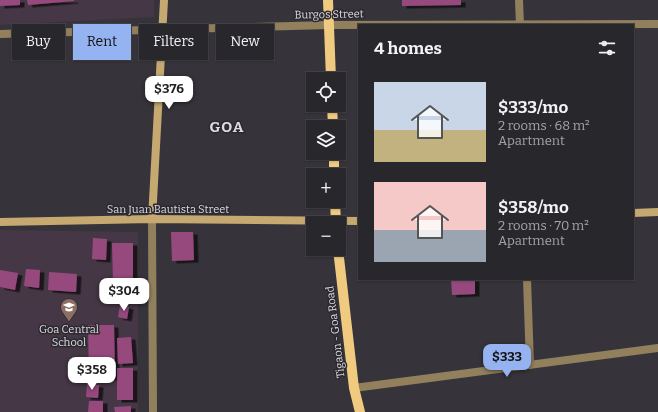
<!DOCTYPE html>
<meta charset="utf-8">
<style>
body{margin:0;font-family:Bitter,serif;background:#343338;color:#f1f3f6;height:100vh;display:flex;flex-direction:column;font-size:15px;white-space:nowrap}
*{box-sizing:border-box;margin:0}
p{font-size:13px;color:#a5a5a9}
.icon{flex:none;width:22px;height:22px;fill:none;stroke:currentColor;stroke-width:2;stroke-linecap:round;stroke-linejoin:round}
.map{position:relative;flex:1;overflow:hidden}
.side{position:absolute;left:358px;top:24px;width:276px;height:256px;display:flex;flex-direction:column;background:#28272c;border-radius:0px;box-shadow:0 1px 3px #0004,0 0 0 1px #444448}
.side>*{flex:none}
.banner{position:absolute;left:12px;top:24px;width:286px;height:36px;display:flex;gap:8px}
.buttons{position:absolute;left:306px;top:72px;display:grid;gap:8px}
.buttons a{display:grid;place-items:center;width:40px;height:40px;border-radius:0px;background:#28272c;box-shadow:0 1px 3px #0004,0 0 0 1px #444448;font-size:20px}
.price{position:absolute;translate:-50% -34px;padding:0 9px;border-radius:8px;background:#fff;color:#222;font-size:13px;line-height:26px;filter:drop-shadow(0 1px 2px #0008)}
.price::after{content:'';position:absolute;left:50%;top:24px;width:12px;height:9px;margin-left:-6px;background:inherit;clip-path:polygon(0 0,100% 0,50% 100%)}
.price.on{background:#95b2f1;color:#111}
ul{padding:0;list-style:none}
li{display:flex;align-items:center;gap:12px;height:100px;padding:0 16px}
li span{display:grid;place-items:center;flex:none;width:112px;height:80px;border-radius:0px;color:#555}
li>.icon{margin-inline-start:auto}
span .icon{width:48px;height:48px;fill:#fffc;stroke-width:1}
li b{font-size:17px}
h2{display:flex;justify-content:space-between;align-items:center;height:48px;padding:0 16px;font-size:17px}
.chip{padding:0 14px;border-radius:0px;background:#28272c;box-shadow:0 1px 3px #0004,0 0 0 1px #444448;font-size:14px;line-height:36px}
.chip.on{background:#95b2f1;color:#111}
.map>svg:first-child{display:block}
.education{fill:#453745}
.building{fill:#964a7d;filter:url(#shadow)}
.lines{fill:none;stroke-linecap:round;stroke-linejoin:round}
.street{stroke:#92805d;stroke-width:8}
.secondary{stroke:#c6a970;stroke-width:8}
.primary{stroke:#efca7f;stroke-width:10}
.labels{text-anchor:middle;stroke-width:3;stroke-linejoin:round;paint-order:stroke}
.street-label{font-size:11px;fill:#dddce1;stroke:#2c2a30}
.poi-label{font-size:11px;fill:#dddce1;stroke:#2c2a30}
.district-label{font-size:15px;font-weight:bold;letter-spacing:1px;fill:#dddce1;stroke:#2c2a30}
</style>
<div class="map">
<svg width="658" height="412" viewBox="0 0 658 412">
<defs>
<filter id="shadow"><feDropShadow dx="4.5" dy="2.5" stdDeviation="0" flood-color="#0009"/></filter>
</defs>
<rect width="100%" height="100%" fill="#36343a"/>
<g class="education">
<polygon points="0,0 154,0 154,17 0,25"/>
<polygon points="0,230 138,232 138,412 0,412"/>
</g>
<g class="building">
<polygon points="0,0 20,0 20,5 0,6"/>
<polygon points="27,0 74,0 74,1 28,5"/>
<polygon points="402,0 461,0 461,5 402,6"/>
<rect x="357" y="139" width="2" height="17"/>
<polygon points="171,232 193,232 194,260 172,261"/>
<polygon points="93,238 107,239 106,260 92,259"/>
<polygon points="112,243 133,243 133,282 113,282"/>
<polygon points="26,269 40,270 39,288 24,286"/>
<polygon points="0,270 18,273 15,290 0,287"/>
<polygon points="49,272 77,274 76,292 48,290"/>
<polygon points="451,279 475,279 475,294 452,295"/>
<polygon points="120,305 129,307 127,319 118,317"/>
<polygon points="88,325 114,325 115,378 89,378"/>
<polygon points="131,337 133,363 118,364 117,338"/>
<rect x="117" y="368" width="16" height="32"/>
<polygon points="87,384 99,385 98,398 86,397"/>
<polygon points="89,401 103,401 103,412 88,412"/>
<polygon points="131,406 131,412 115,412 114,407"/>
</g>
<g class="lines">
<g class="street">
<polyline points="519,0 520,25"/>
<polyline points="0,34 329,25 658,24"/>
<polyline points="152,219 153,412"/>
<polyline points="527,279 530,365"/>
<polyline points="354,388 658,348"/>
</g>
<g class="secondary">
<polyline points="633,213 658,212"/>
<polyline points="152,219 164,0"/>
<polyline points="0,222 152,219 359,221"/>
</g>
<g class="primary">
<polyline points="328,0 331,79"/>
<polyline points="332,105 333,127"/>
<polyline points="334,153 334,175"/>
<polyline points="335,201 336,223"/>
<polyline points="338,249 354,388 360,412"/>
</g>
</g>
<defs>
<symbol id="school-pin" viewBox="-11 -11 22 30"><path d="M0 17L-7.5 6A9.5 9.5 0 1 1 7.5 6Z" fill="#8d6e63" stroke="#2c2a30"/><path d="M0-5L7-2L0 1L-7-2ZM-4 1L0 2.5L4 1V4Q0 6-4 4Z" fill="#fff"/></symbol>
</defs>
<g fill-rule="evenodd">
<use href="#school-pin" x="59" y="297" width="20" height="27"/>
</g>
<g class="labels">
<g class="street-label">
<text transform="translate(329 14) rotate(-1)" y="4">Burgos Street</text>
<text x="168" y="213">San Juan Bautista Street</text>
<text transform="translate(335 332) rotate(-97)" y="4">Tigaon - Goa Road</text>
</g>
<g class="poi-label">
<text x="69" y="333">Goa Central<tspan x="69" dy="13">School</tspan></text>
</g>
<g class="district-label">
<text x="227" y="132">GOA</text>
</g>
</g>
</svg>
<div class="buttons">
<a><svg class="icon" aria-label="locate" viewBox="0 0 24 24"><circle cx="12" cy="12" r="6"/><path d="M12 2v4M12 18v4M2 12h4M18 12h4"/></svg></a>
<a><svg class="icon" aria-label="layers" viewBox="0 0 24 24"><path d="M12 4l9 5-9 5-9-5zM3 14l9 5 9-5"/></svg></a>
<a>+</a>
<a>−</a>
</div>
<b class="price" style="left:169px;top:110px">$376</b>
<b class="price" style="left:124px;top:312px">$304</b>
<b class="price on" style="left:507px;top:378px">$333</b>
<b class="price" style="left:92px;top:391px">$358</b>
<div class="banner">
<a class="chip">Buy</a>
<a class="chip on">Rent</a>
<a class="chip">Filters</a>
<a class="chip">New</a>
</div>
<section class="side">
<h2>4 homes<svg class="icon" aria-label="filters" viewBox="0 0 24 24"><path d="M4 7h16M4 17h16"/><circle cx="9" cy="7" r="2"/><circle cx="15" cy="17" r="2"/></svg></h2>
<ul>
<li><span style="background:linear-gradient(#c9d6e8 60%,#c2b280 0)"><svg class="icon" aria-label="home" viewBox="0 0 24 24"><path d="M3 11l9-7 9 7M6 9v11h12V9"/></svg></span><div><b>$333/mo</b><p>2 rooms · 68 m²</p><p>Apartment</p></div></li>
<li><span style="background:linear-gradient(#f6c9c9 60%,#9aa5b1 0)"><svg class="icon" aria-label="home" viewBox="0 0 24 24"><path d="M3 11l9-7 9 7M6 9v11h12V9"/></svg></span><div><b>$358/mo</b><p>2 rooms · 70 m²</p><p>Apartment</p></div></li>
</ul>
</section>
</div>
